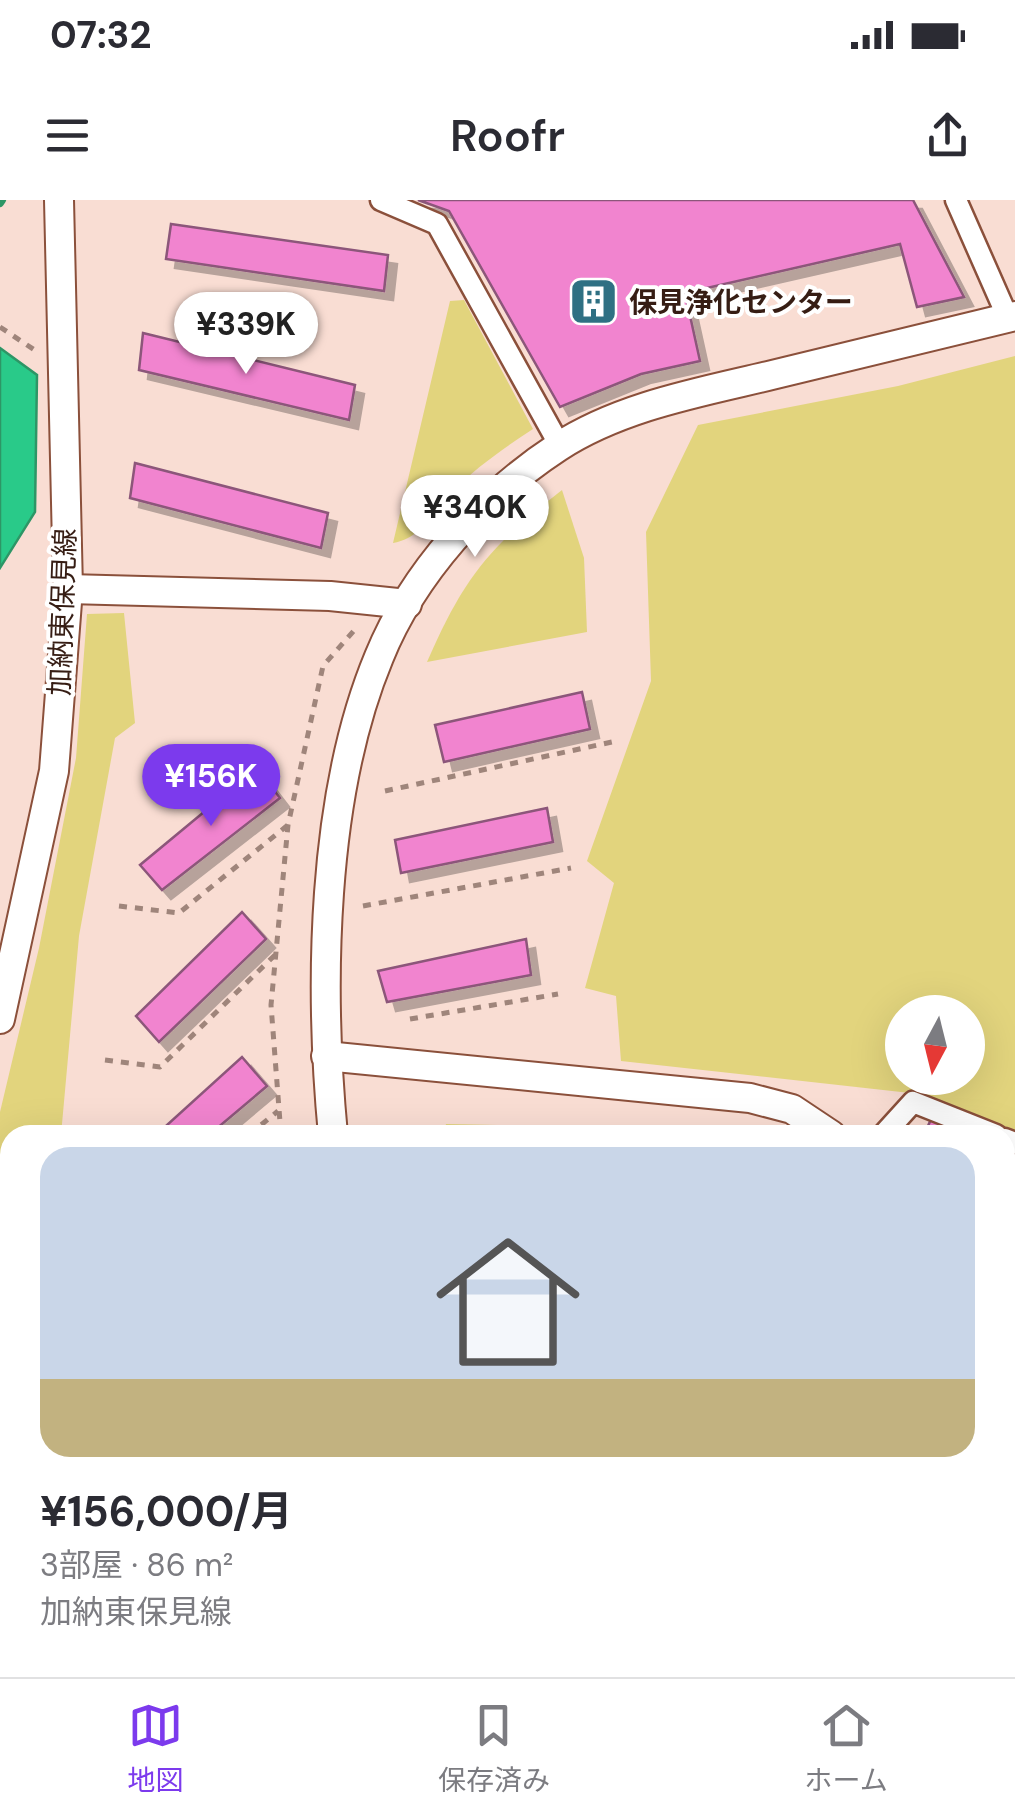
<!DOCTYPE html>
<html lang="ja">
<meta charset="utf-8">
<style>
body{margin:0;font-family:"DM Sans","Noto Sans JP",sans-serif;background:#f7f7f7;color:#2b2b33;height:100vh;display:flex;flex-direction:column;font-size:38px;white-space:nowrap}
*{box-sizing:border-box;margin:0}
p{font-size:32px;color:#7c7c81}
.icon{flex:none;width:55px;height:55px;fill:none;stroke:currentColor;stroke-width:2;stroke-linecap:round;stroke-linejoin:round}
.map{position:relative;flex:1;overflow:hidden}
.details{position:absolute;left:0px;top:925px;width:1015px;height:552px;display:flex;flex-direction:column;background:#fff;border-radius:30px 30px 0 0;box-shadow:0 10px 40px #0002}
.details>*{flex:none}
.needle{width:65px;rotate:187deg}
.fabs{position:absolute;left:885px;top:795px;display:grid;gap:20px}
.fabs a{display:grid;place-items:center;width:100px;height:100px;border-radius:50%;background:#fff;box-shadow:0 10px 40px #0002;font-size:50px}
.price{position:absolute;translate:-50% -85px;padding:0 22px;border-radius:35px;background:#fff;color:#222;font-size:32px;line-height:65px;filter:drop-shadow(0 2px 5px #0008)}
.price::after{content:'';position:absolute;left:50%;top:60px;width:30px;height:22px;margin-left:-15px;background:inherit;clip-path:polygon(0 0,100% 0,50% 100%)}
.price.current{background:#7c3aed;color:#fff}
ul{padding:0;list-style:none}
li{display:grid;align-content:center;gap:20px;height:530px;padding:0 40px}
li+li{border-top:2px solid #e1e1e2}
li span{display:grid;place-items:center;height:310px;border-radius:30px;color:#555}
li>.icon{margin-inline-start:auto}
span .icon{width:180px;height:180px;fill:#fffc;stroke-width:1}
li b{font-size:42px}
.status{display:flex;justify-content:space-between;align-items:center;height:70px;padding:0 50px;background:#fff;direction:ltr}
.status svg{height:28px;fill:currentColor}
header{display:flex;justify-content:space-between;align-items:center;height:130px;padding:0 40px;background:#fff;font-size:45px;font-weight:600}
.menu{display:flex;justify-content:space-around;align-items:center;height:140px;border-top:2px solid #e1e1e2;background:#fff;font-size:28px;color:#7c7c81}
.menu a{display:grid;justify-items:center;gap:5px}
.menu .current{color:#7c3aed}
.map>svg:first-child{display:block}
.green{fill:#e2d47d;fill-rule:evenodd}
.water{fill:#29ca89;stroke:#2d9666;stroke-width:2.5}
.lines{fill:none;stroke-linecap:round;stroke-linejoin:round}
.stream{stroke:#2d9666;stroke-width:8}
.building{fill:#f184cf;stroke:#8c567a;stroke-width:2.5;filter:url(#shadow)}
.street-casing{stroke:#8b503b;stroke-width:25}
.secondary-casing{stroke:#8b503b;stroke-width:32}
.path{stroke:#9f857b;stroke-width:5;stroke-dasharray:8 8;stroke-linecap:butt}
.street{stroke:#fff;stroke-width:20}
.secondary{stroke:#fff;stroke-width:28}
.labels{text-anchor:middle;stroke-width:8;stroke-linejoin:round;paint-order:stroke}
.poi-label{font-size:28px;font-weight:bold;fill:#361d14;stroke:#fff;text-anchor:start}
.street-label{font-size:28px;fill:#361d14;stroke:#fff}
</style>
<div class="status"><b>07:32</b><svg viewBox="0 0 49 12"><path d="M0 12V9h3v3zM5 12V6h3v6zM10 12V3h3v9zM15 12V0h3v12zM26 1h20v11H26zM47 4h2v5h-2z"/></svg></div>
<header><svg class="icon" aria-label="menu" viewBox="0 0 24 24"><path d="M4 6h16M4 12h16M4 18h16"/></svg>Roofr<svg class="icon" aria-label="share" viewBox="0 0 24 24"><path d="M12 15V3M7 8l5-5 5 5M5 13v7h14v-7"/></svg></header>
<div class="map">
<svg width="1015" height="1477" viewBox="0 0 1015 1477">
<defs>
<filter id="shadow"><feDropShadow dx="9" dy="9" stdDeviation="0" flood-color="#0004"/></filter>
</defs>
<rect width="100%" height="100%" fill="#f9ddd3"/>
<g class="green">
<path d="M464,100L533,229C504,248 475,268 451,293C431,313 422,338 393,343L450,101Z"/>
<path d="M1015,156V937L910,893L621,861L616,796L585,788L614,683L587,661L651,481L646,332L698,225L898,186ZM902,812H968V878H902Z"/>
<path d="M562,290L584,358L587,432L427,462C464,377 489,347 562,290Z"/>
<polygon points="124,413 135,523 115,538 79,736 61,935 10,935 10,1432 5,1397 0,1393 8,1234 0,1186 0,912 39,748 76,558 87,414"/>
<polygon points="446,924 658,928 656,935 443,935"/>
<polygon points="1015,1325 1015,1452 1012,1411 1005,1400 1005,1332"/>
<polygon points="15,1468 123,1468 125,1477 17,1477"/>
</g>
<polygon class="water" points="0,148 37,175 35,312 0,368"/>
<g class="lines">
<polyline class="stream" points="0,3 2,0"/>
</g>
<g class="building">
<polygon points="418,0 913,0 964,97 917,107 900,44 685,93 700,161 641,174 560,207 449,11"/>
<polygon points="171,24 388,55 384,91 166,59"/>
<polygon points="143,133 355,185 349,220 139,170"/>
<polygon points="135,263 328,313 321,348 130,298"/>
<polygon points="582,492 590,529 444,562 435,525"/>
<polygon points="257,568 280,598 162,690 140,665"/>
<polygon points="547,608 553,642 401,673 395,640"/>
<polygon points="242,712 266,739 159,842 136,816"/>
<polygon points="526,739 531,775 387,802 378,771"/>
<polygon points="242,857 267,886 209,935 156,935"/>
<polygon points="932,917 972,935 924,935"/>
<polygon points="1005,949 1015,954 1015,1008 1005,1003"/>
<polygon points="1015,1216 1015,1287 1005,1288 1005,1217"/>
<polygon points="453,1468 616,1468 617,1477 455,1477"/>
<polygon points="762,1468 806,1468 804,1477 759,1477"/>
<polygon points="827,1468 869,1468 871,1477 829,1477"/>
</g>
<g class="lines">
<defs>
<g id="street">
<polyline points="381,0 437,24 560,246"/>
<polyline points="956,0 1008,118"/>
<polyline points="883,935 913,902 996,935"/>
<polyline points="1005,939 1015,943"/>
<polyline points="1005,1123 1015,1126"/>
<polyline points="1005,1192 1015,1190"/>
</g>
<g id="secondary">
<polyline points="68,389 330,396 407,404"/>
<polyline points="0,819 54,571 68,389 59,0"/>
<polyline points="326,856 750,898 792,909 831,935"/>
<path d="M333,935C319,788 321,596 379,457C413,373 483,296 558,247C621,206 701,192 772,175C853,155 934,135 1015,116"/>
<polyline points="397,1468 398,1477"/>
<polyline points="971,1468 973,1477"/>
</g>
</defs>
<use href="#street" class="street-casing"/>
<use href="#secondary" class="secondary-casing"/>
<g class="path">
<polyline points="0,127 39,153"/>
<polyline points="385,591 612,542"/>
<polyline points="119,706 179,713 288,625"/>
<polyline points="363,706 571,668"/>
<polyline points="410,819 558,794"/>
<polyline points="105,860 160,867 276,754"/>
<polyline points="249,935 278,911"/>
<polyline points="281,935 271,805 288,625 323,466 358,426"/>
<polyline points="360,1468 362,1477"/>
<polyline points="704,1468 705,1477"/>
<polyline points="723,1477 726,1468"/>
</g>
<use href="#street" class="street"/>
<use href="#secondary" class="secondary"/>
</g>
<defs>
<symbol id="building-square" viewBox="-11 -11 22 22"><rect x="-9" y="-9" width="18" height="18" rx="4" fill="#2f7083" stroke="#fff"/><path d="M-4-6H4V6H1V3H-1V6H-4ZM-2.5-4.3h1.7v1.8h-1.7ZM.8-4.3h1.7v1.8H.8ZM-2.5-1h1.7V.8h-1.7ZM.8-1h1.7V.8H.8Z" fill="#fff"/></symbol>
</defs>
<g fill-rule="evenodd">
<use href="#building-square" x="566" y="74" width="55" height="55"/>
</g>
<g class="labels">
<g class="poi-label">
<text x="629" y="112">保見浄化センター</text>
</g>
<g class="street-label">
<text transform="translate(62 412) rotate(-88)" y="10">加納東保見線</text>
</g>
</g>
</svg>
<div class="fabs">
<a><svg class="needle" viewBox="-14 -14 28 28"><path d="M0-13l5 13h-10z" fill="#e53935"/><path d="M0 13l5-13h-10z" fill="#7c7c81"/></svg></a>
</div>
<b class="price" style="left:246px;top:177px">¥339K</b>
<b class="price" style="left:475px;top:360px">¥340K</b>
<b class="price current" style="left:211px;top:629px">¥156K</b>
<section class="details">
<ul>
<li><span style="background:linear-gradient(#c9d6e8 75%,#c2b280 0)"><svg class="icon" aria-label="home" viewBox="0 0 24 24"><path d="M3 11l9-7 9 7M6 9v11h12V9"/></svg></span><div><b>¥156,000/月</b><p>3部屋 · 86 m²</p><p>加納東保見線</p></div></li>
</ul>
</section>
</div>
<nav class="menu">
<a class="current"><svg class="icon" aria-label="map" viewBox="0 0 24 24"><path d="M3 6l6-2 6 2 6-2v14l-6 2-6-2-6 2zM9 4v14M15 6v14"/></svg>地図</a>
<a><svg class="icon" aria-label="saved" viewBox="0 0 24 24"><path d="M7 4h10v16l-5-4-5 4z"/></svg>保存済み</a>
<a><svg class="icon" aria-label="home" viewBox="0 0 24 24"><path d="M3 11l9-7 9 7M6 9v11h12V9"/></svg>ホーム</a>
</nav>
